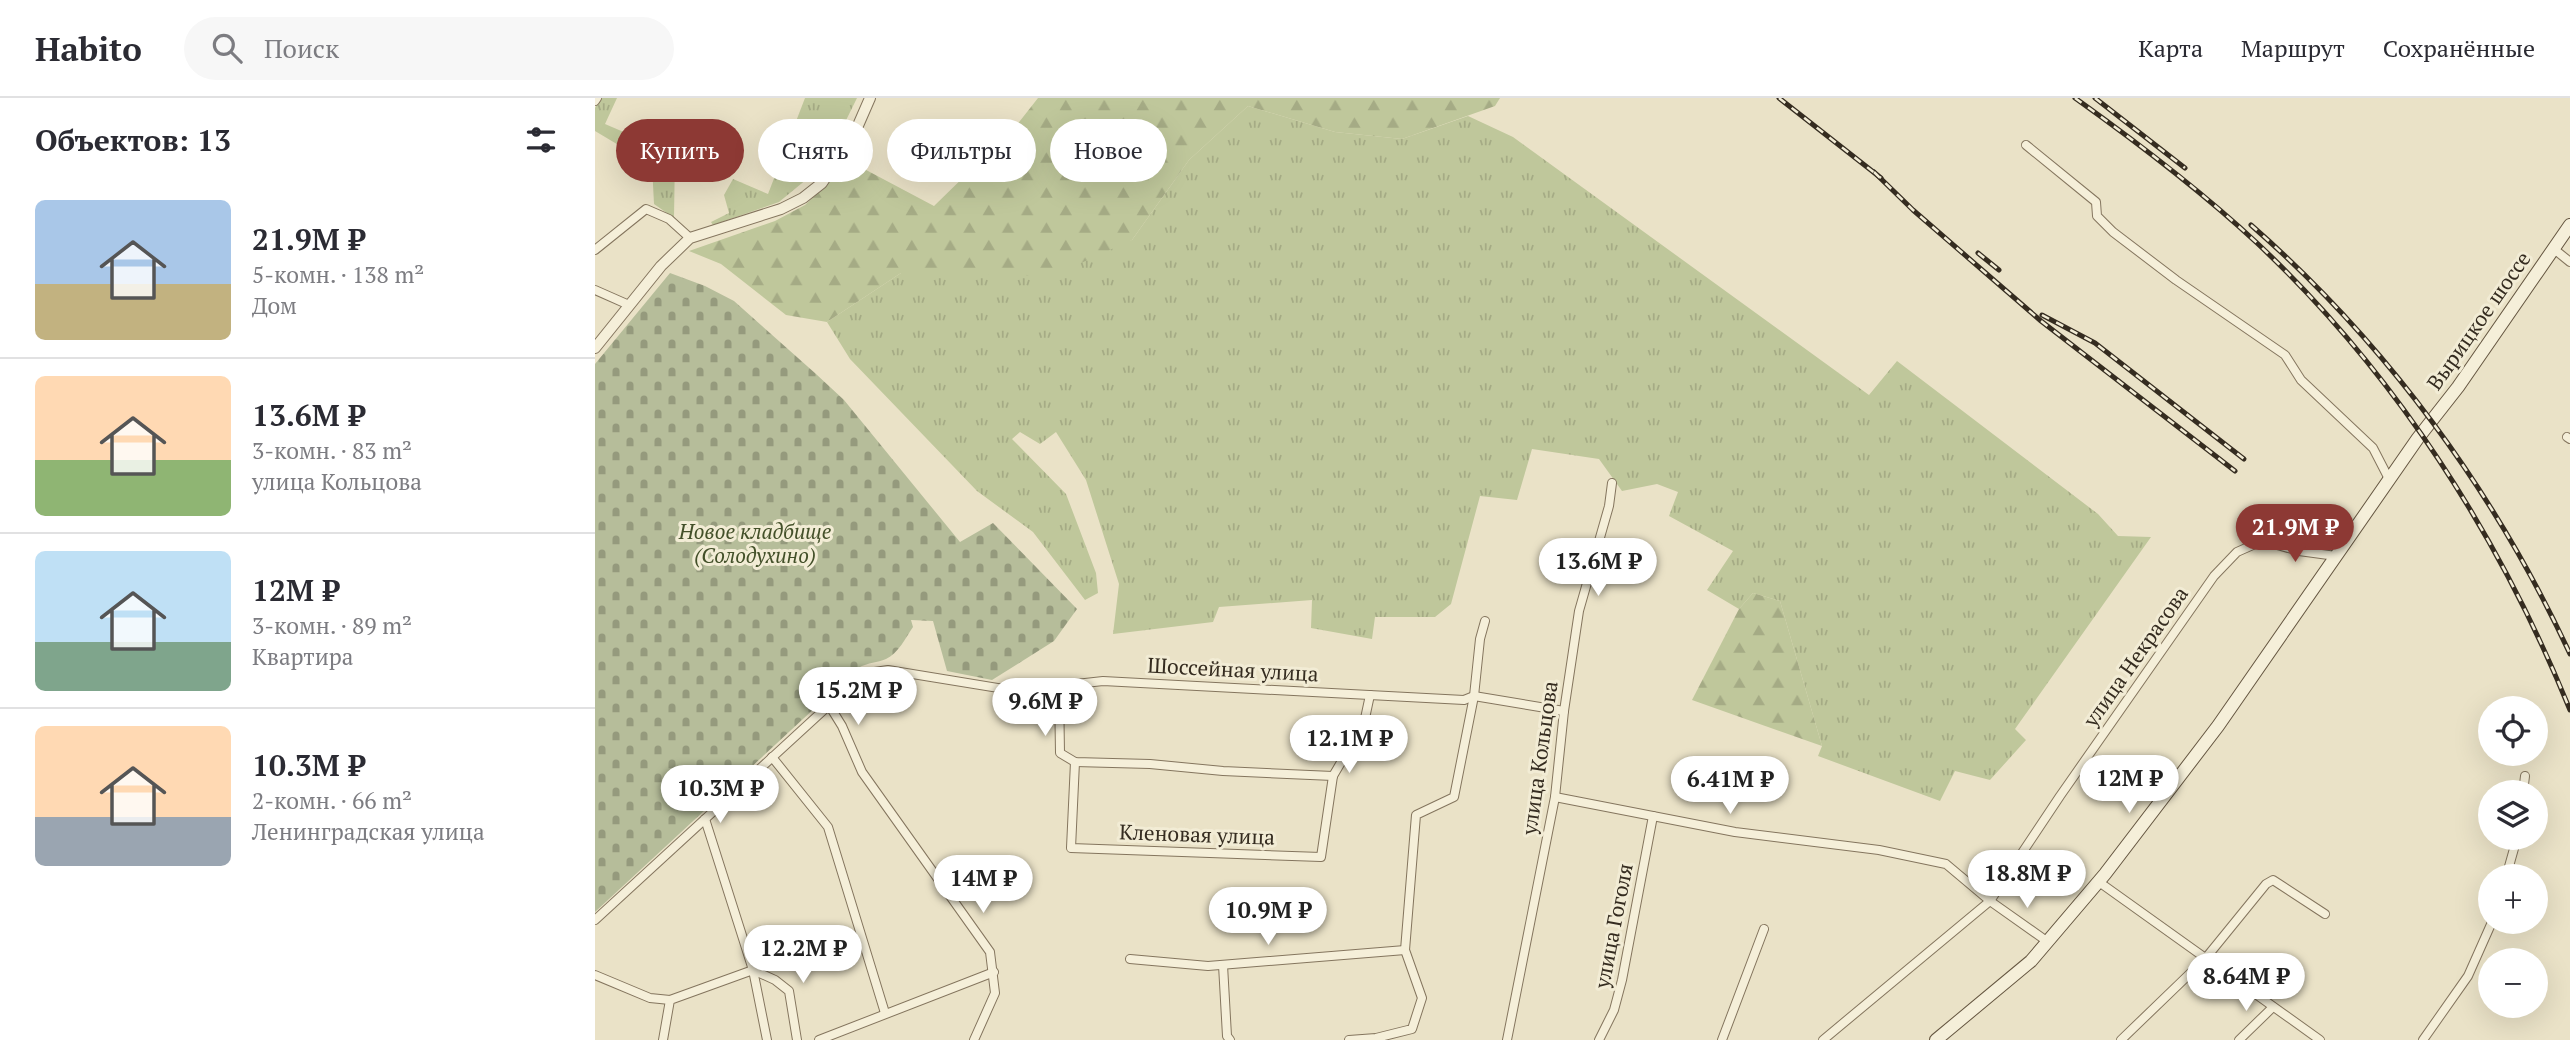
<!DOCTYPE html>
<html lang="ru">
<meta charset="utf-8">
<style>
body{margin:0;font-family:"PT Serif",serif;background:#f7f7f7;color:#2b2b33;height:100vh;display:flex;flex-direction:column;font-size:26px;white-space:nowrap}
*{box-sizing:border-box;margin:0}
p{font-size:23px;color:#7c7c81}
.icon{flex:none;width:38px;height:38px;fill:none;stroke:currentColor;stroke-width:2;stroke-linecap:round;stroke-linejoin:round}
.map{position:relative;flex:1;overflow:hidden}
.details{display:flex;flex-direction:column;background:#fff;width:595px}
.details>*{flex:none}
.banner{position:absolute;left:21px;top:21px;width:665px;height:63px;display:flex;gap:14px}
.fabs{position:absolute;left:1883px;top:598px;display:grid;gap:14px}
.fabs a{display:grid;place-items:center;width:70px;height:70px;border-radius:50%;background:#fff;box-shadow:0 7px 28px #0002;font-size:35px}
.price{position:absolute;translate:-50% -60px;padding:0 16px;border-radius:24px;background:#fff;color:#222;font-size:23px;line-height:46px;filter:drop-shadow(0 2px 4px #0008)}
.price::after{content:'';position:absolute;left:50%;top:42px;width:21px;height:16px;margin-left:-10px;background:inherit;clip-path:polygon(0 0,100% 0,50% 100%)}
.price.current{background:#8d3934;color:#fff}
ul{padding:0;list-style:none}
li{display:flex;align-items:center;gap:21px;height:175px;padding:0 35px}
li+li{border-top:2px solid #e1e1e2}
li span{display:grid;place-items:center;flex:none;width:196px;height:140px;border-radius:10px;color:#555}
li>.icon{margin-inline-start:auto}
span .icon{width:84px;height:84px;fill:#fffc;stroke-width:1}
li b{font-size:30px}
h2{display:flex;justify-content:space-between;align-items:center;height:84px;padding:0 35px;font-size:30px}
.pill{padding:0 24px;border-radius:32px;background:#fff;box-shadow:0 7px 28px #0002;font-size:24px;line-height:63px}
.pill.current{background:#8d3934;color:#fff}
header{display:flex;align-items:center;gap:42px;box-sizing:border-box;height:98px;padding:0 35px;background:#fff;border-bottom:2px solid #e1e1e2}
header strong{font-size:33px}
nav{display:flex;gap:38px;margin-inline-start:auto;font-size:24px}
.search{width:490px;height:63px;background:#f7f7f7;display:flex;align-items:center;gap:18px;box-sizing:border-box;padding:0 24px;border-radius:38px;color:#7c7c81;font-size:26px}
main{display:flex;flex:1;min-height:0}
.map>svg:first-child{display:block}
.grass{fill:url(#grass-tufts)}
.forest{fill:url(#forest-firs)}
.cemetery{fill:url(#cemetery-stones)}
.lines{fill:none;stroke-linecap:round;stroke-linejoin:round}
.minor-casing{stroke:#84755e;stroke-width:10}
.tertiary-casing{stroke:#84755e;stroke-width:12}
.secondary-casing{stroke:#655641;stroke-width:14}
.minor{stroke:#f5efd9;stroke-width:8}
.tertiary{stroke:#f5efd9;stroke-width:10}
.secondary{stroke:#f5efd9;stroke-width:12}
.rail-casing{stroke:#352c20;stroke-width:5}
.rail{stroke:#f2ecd5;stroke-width:2.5;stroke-dasharray:8;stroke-linecap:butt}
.labels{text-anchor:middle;stroke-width:6;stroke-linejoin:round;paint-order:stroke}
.street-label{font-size:21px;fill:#352c20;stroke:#f2ecd5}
.park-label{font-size:21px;font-style:italic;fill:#435029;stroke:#f2ecd5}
</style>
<header>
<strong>Habito</strong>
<div class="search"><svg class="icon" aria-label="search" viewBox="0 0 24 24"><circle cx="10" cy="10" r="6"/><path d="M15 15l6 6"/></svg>Поиск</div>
<nav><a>Карта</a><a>Маршрут</a><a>Сохранённые</a></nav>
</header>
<main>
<section class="details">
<h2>Объектов: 13<svg class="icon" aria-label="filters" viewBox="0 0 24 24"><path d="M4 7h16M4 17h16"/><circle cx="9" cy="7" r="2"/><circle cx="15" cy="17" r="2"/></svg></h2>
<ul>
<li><span style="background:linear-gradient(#a9c7e8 60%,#c2b280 0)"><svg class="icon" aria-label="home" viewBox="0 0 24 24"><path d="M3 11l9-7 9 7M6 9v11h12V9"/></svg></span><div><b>21.9M ₽</b><p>5-комн. · 138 m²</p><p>Дом</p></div></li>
<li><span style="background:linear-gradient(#ffd9b3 60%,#8fb573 0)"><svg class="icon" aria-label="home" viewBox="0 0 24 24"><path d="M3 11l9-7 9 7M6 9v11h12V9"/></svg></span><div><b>13.6M ₽</b><p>3-комн. · 83 m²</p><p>улица Кольцова</p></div></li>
<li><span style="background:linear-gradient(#bfe0f5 65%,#7fa58c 0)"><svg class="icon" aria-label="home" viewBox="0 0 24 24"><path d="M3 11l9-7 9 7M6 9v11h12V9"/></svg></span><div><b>12M ₽</b><p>3-комн. · 89 m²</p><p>Квартира</p></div></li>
<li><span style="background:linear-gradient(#ffd9b3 65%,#9aa5b1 0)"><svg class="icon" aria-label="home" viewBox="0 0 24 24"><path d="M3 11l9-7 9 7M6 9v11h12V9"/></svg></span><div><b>10.3M ₽</b><p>2-комн. · 66 m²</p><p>Ленинградская улица</p></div></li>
</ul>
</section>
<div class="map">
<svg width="1975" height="942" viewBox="0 0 1975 942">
<defs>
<pattern id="grass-tufts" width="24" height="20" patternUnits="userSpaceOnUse" patternTransform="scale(1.75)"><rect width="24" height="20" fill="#bfc79b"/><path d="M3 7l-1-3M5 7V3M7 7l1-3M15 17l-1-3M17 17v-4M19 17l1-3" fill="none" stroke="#a5ab85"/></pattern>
<pattern id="forest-firs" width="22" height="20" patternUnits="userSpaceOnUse" patternTransform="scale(1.75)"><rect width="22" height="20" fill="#bfc79b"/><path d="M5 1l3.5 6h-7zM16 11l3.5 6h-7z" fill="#a5ab85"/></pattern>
<pattern id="cemetery-stones" width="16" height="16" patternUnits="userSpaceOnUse" patternTransform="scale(1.75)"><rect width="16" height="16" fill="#b6bd9a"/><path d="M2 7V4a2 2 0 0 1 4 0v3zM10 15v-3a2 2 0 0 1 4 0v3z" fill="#959a7d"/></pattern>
</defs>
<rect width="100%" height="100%" fill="#eae2c7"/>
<g class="grass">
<polygon points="5,0 22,0 10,26 80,56 79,120 59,106 57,67 0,33 0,10"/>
<polygon points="210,0 262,0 229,67 184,104 118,127 116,124 134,115 129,97 138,81 173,96"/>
<polygon points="653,8 740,34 807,41 873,18 918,39 1274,297 1302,263 1503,416 1523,438 1556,439 1420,631 1431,642 1395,682 1360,673 1345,703 1223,658 1227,648 1185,503 1158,495 1144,511 1112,492 1138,453 1074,418 1083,394 1062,386 1027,393 1004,361 937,351 922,402 885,398 856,506 840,519 780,519 777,541 716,530 717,502 624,509 618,524 518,536 524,486 491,382 461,334 445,346 425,334 417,341 471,396 501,475 503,495 490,502 438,434 382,393 255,261 232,224 306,175 537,142 594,62"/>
</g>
<g class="forest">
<polygon points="443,0 905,0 900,8 807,41 740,34 653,8 594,62 537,142 457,178 306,175 232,224 191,217 126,166 94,153 180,123 210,107 256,64 339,108 421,28"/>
<polygon points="1158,495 1185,503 1227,648 1097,602 1144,511"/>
</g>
<path class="cemetery" d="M75,175L110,188L139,203L221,276L249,302L365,444L398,425L482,511L459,543L397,582L352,573L338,523L316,522L318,529C311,539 303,556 291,561C282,565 274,564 263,570L0,814V266Z"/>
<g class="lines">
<defs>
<g id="minor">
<polyline points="0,3 2,0"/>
<polyline points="1431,47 1501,104 1502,118 1518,134 1581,182 1690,257 1706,282 1778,350 1794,381"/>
<polyline points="1959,151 1975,164"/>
<polyline points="0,152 51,111 74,121 95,140"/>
<polyline points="0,192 34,207"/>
<polyline points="1972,339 1975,341"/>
<polyline points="464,591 465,655 480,664 555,666 628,673 738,678"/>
<polyline points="234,607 247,628 267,674 395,854 400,895 379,942"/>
<polyline points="177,659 233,729 290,915"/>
<polyline points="480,664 476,750 726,759 738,678 769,625 775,597"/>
<polyline points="1928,695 1930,678"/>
<polyline points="960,699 1140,734 1284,752 1351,766 1395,803 1453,844"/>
<polyline points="110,721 158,872 172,942"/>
<polyline points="1911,779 1922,740"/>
<polyline points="1504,784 1725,942"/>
<polyline points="0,822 256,587 273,575 293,572 440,596 481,586 508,583 869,602 879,598 969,613"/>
<polyline points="535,861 613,868 810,852"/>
<polyline points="628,867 632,938 635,942"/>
<polyline points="0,877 55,900 75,902"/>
<polyline points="68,942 75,902 158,872 180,882 194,893 202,942"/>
<polyline points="224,942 399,874"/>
<polyline points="754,942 781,940 817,931 827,900 810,852 821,717 859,699 879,598 885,541 890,523"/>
<polyline points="912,942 960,699 969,613 984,513 1014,408 1017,385"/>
<polyline points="1004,942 1019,912 1027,882 1058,718"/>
<polyline points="1127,942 1169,831"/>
<polyline points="1228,942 1395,803 1465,698 1619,478 1642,454 1660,446 1675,445 1704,453 1741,458"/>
<polyline points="1526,942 1610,861 1671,786 1678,782 1730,816"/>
<polyline points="1644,942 1678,909"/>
<polyline points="1828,942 1873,878 1897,824"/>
</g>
<polyline id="tertiary" points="0,250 66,168 95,140 186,111 208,100 227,85 258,39 275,0"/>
<polyline id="secondary" points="1341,942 1436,863 1510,776 1623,628 1823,340 1863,289 1975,127"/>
</defs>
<use href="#minor" class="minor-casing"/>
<use href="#tertiary" class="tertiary-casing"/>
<use href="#secondary" class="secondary-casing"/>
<use href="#minor" class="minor"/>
<use href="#tertiary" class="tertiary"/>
<use href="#secondary" class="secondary"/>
<defs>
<g id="rail">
<polyline points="1184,0 1286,80"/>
<path d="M1480,0C1543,45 1605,92 1662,145C1800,275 1904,437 1975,612"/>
<polyline points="1500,0 1590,70"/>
<polyline points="1279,74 1318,112 1446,223 1640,373"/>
<path d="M1656,127C1791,245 1900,394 1975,556"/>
<polyline points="1383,155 1404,172"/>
<polyline points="1447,217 1500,245 1649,361"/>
</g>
</defs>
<use href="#rail" class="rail-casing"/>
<use href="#rail" class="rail"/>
</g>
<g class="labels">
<g class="street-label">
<text transform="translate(1884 223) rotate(-55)" y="7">Вырицкое шоссе</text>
<text transform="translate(1541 559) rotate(-55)" y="7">улица Некрасова</text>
<text transform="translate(638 572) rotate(3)" y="7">Шоссейная улица</text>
<text transform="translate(945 660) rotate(-82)" y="7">улица Кольцова</text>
<text transform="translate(602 737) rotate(2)" y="7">Кленовая улица</text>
<text transform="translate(1019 828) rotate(-79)" y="7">улица Гоголя</text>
</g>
<g class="park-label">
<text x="160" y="441">Новое кладбище<tspan x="160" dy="24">(Солодухино)</tspan></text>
</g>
</g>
</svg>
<div class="fabs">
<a><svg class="icon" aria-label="locate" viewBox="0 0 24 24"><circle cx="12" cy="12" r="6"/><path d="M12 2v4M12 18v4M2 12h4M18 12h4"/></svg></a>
<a><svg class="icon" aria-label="layers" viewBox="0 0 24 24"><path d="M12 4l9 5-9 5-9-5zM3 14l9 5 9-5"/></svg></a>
<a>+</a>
<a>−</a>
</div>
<b class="price current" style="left:1700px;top:466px">21.9M ₽</b>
<b class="price" style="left:1003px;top:500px">13.6M ₽</b>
<b class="price" style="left:263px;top:629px">15.2M ₽</b>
<b class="price" style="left:450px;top:640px">9.6M ₽</b>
<b class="price" style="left:754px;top:677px">12.1M ₽</b>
<b class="price" style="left:1534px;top:717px">12M ₽</b>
<b class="price" style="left:1135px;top:718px">6.41M ₽</b>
<b class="price" style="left:125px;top:727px">10.3M ₽</b>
<b class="price" style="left:1432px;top:812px">18.8M ₽</b>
<b class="price" style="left:388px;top:817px">14M ₽</b>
<b class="price" style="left:673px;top:849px">10.9M ₽</b>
<b class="price" style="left:208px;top:887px">12.2M ₽</b>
<b class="price" style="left:1651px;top:915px">8.64M ₽</b>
<div class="banner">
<a class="pill current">Купить</a>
<a class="pill">Снять</a>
<a class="pill">Фильтры</a>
<a class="pill">Новое</a>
</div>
</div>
</main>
